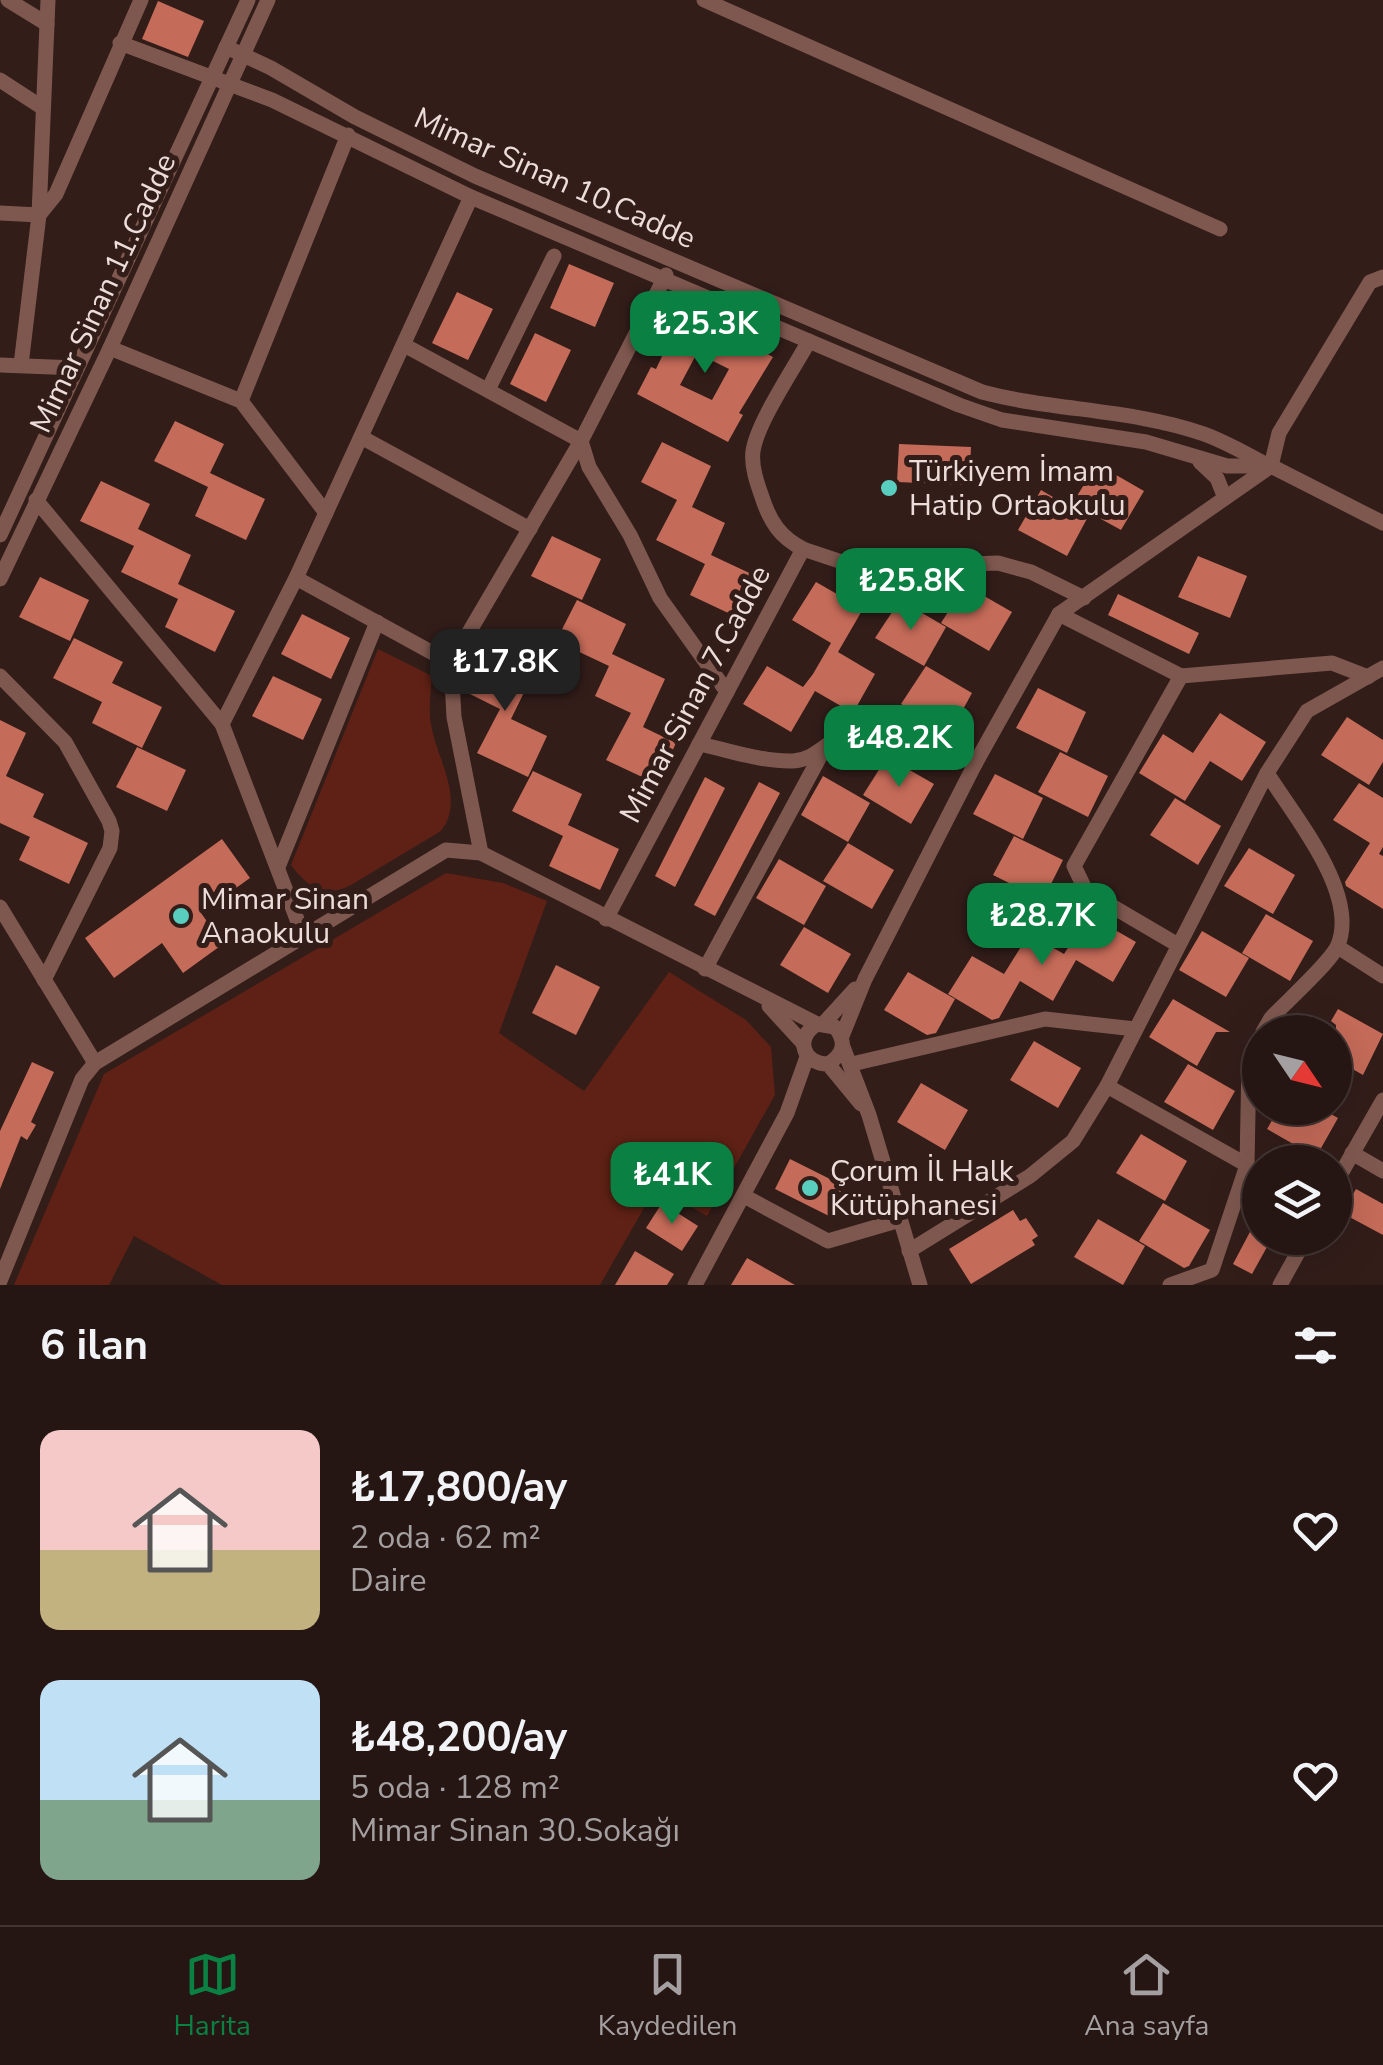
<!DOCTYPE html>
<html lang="tr">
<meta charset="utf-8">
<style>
body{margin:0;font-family:"Nunito Sans",sans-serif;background:#2e1f1c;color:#f1f3f6;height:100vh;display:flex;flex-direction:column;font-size:38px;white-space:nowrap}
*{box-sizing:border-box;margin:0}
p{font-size:32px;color:#a49fa0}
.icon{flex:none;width:55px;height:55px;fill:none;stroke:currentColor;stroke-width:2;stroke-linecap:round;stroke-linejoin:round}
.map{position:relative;height:1285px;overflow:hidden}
.sheet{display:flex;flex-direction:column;background:#261613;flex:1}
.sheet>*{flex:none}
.needle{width:65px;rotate:125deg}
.tools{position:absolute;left:1242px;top:1015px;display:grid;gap:20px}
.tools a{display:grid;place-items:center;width:110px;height:110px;border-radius:50%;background:#261613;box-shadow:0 10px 40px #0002,0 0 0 2px #423533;font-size:50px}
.price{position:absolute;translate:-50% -85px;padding:0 22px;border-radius:20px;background:#0b8043;color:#fff;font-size:32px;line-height:65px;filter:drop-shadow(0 2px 5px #0008)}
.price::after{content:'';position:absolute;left:50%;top:60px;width:30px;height:22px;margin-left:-15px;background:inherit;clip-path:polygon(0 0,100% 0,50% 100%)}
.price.current{background:#222;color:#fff}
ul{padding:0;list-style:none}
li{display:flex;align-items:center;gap:30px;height:250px;padding:0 40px}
li span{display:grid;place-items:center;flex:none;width:280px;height:200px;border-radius:20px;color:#555}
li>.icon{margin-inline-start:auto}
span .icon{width:120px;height:120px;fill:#fffc;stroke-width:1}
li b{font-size:42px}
h2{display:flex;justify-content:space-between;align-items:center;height:120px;padding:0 40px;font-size:42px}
.tabs{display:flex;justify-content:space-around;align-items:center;height:140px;border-top:2px solid #423533;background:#261613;font-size:28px;color:#a49fa0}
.tabs a{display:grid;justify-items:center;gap:5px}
.tabs .current{color:#0b8043}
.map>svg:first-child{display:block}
.green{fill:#5f2115}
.building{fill:#c56b59;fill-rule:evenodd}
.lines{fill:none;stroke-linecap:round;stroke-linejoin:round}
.minor{stroke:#7e584f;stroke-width:15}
.poi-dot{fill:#5acebe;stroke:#321d19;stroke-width:4}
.labels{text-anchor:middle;stroke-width:10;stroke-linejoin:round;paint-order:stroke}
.street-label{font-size:30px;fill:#ecddda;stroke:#321d19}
.poi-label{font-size:30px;fill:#ecddda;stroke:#321d19;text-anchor:start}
</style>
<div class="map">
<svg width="1383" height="1285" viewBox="0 0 1383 1285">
<rect width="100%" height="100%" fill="#321d19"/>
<g class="green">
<path d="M378,649L432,676C431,691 428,709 431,724C436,758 466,799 441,831L351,885C325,899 308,888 291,865Z"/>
<polygon points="446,873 503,883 547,901 499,1033 584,1091 669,972 746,1020 771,1047 775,1095 707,1216 656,1187 600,1285 222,1285 134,1236 109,1285 14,1285 104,1074"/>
</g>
<g class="building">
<polygon points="158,1 204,21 188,57 142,39"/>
<polygon points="569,264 614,283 595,327 550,308"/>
<polygon points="457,292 493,309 468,360 432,343"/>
<path d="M684,310L773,357L739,413L743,415L728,442L637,394L651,367L656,369ZM697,353L729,369L712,400L680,385Z"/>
<polygon points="535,333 571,350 546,402 510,384"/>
<polygon points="175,421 224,444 210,473 265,499 246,540 195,516 208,487 154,461"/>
<polygon points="662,442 711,466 692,507 725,523 711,555 760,578 741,619 690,595 705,564 656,540 677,500 641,482"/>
<polygon points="899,444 971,447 969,485 897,482"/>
<polygon points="1097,464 1144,491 1121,530 1090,513 1067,556 1018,530 1041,490 1070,507"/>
<polygon points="101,481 150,504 138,529 191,555 178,584 235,611 215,652 165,627 178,599 121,572 134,546 80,521"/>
<polygon points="552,536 601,559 582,600 531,576"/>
<polygon points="1198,556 1247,576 1230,618 1178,597"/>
<polygon points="40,577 89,600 70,641 19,617"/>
<polygon points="816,582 863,609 838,652 875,674 853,713 815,691 791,732 743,704 767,666 803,687 813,674 831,643 792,620"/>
<polygon points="965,585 1012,612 989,651 941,623"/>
<polygon points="1118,594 1199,633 1189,654 1108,615"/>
<polygon points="577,600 626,624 612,654 665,679 643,727 676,743 657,784 606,760 631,713 595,696 609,666 556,641"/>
<polygon points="900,600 946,627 924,666 875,638"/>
<polygon points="302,614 350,638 331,679 281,654"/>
<polygon points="74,638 123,662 112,683 162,707 142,748 92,723 102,702 53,678"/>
<polygon points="484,650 533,674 511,719 547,736 528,777 477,753 500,709 464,691"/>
<polygon points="926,666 972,693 950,733 901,704"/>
<polygon points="273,676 322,699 303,740 252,716"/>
<polygon points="1038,688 1086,712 1067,753 1016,728"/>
<polygon points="1220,713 1266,742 1242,781 1210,761 1185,801 1139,773 1163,734 1193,753"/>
<polygon points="1347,717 1383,740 1383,762 1369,785 1321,755"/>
<polygon points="0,720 26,733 6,776 44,794 33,817 88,843 69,884 19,860 30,837 0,823"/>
<polygon points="137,747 186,770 167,811 116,787"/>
<polygon points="1060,752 1108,776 1088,817 1038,792"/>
<polygon points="887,757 934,784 911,824 863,795"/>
<polygon points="533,771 582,794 568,825 619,849 600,890 549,866 563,836 512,811"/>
<polygon points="995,774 1043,798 1023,839 973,814"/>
<polygon points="823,776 870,803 848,842 801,815"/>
<polygon points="705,777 725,788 675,887 655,876"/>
<polygon points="759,782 780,793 715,916 694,905"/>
<polygon points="1359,783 1383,798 1383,847 1379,854 1383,856 1383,909 1346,886 1345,882 1370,843 1333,820"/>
<polygon points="1175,798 1221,826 1198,865 1150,835"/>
<polygon points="1014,836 1063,860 1043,900 993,875"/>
<polygon points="222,839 250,878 201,913 223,944 183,973 162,943 114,978 85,938"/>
<polygon points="848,843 894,870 872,909 823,881"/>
<polygon points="1249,848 1295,875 1273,914 1224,886"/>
<polygon points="779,859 826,886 804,925 756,898"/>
<polygon points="1266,914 1313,941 1290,981 1242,953"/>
<polygon points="1089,915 1136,942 1113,982 1076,960 1053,1001 1020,981 999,1018 992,1020 948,994 972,956 1004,974 1029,934 1064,954"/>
<polygon points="804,927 851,954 828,993 780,965"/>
<polygon points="1202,931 1249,958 1226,997 1179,970"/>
<polygon points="556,965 600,987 576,1035 532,1013"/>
<polygon points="908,972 955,999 936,1033 927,1035 884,1010"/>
<polygon points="1173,999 1230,1032 1216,1032 1197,1066 1149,1037"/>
<polygon points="1338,1009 1383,1034 1363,1075 1335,1059 1336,1025 1331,1021"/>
<polygon points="1034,1041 1081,1068 1058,1108 1010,1080"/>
<polygon points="32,1062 54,1072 31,1122 36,1125 27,1140 21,1136 0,1189 0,1131"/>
<polygon points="1188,1064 1235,1091 1213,1130 1164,1102"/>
<polygon points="921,1083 968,1110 945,1150 897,1122"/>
<polygon points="1289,1108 1320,1108 1338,1118 1316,1157 1267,1129 1274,1117 1281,1121"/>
<polygon points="1141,1134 1187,1161 1165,1201 1116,1173"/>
<polygon points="790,1159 844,1186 829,1216 775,1189"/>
<polygon points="1356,1189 1383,1204 1383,1235 1342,1213"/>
<polygon points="662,1203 698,1226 682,1251 646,1228"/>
<polygon points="1163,1203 1210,1230 1189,1266 1184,1268 1139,1241"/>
<polygon points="1013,1210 1020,1221 1026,1218 1038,1236 1032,1240 1035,1245 971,1284 949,1249"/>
<polygon points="1260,1213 1260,1238 1272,1238 1252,1274 1233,1264"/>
<polygon points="1098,1219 1145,1246 1123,1285 1074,1257"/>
<polygon points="635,1251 674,1274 667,1285 615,1285"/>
<polygon points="747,1258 795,1285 731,1285"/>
</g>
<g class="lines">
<g class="minor">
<polyline points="8,0 47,24"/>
<polyline points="704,0 1220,229"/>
<polyline points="120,43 272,100 471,197 959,405 1002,420 1146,442 1227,466 1271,466"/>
<path d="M226,47L271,68L355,117L475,176L982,392C1054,411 1133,409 1204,434C1226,442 1247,454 1267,465"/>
<polyline points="0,80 43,108"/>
<polyline points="0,213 39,215 56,194 141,0"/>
<polyline points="404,345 581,441 589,467 630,535 660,598 727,692"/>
<polyline points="110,348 241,401 326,513"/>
<polyline points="0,365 77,368"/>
<polyline points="21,365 39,215 48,0"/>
<polyline points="488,390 554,256"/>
<polyline points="241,401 348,135"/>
<polyline points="361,437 530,529"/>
<polyline points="1200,462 1217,478 1225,498"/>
<polyline points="1271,466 1279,433 1370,282 1383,277"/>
<polyline points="36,500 222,724 303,935"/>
<polyline points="0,535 248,0"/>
<polyline points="803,549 848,564 890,567 998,563 1031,572 1084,598"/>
<polyline points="296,578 451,663"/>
<polyline points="0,579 110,348 268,0"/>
<polyline points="1059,614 1181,676 1332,663 1368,677"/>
<polyline points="0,676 65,742 109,821 112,831 110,848 44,980"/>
<polyline points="222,724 296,578 471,197"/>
<path d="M699,744C729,750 762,762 793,761C813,760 824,745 841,736C883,714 938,746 975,764"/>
<polyline points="481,853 454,717 451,663 581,441 666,275"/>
<polyline points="278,867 377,622"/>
<polyline points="0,907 95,1063"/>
<path d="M606,919L803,549C780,537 770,522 762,497C757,483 751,466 753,451C757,423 794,368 809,341"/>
<polyline points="1178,945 1086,891 1074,866 1181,676"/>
<polyline points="1338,947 1383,976"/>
<polyline points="705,969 823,751"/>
<polyline points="769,1006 802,1042"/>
<polyline points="824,1023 855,989"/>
<path d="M1263,1032L1271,1018C1285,1003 1332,961 1338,945C1359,893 1294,816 1267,773"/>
<polyline points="842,1036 865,979 975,764 1059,614 1271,466 1383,523"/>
<polyline points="843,1047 869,1115 920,1285"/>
<path d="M828,1064C844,1054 847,1042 835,1027L817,1024C794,1038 803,1064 828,1064L861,1104"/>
<polyline points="852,1064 1045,1019 1135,1029"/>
<polyline points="1107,1086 1247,1165"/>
<polyline points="1352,1153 1383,1171"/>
<polyline points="1335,1184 1383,1100"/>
<polyline points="744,1196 828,1241 900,1220"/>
<polyline points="909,1251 1030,1176 1073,1141 1107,1086 1267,773 1307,711 1383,668"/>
<polyline points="0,1281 82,1079 95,1063 446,850 481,853 817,1024"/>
<polyline points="695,1285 787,1113 807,1057"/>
<polyline points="1170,1285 1212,1270 1247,1165 1249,1060 1260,1039"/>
<polyline points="1280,1285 1306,1238"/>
</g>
</g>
<g class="poi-dot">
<circle cx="889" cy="488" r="10"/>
<circle cx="181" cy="916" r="10"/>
<circle cx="810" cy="1188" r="10"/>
</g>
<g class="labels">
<g class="street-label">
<text transform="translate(555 178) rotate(24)" y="10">Mimar Sinan 10.Cadde</text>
<text transform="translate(103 293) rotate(-65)" y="10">Mimar Sinan 11.Cadde</text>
<text transform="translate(695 694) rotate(-62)" y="10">Mimar Sinan 7.Cadde</text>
</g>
<g class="poi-label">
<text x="909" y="481">Türkiyem İmam<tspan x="909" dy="34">Hatip Ortaokulu</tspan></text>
<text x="201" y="909">Mimar Sinan<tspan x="201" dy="34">Anaokulu</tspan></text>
<text x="830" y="1181">Çorum İl Halk<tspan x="830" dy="34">Kütüphanesi</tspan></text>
</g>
</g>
</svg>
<div class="tools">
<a><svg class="needle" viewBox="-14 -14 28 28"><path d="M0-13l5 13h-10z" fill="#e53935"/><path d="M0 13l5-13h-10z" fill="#a49fa0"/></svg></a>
<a><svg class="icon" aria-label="layers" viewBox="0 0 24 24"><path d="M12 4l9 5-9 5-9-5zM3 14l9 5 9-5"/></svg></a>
</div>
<b class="price" style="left:705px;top:376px">₺25.3K</b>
<b class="price" style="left:911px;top:633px">₺25.8K</b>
<b class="price current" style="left:505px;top:714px">₺17.8K</b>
<b class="price" style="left:899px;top:790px">₺48.2K</b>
<b class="price" style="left:1042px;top:968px">₺28.7K</b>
<b class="price" style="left:672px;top:1227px">₺41K</b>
</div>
<section class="sheet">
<h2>6 ilan<svg class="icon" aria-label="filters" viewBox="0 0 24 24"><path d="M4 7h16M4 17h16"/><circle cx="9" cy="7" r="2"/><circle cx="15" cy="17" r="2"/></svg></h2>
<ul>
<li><span style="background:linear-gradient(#f6c9c9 60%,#c2b280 0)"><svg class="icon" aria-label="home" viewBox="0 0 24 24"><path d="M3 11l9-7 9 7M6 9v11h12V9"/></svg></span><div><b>₺17,800/ay</b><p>2 oda · 62 m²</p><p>Daire</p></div><svg class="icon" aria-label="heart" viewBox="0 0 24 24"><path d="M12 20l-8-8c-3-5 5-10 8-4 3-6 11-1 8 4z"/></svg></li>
<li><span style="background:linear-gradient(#bfe0f5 60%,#7fa58c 0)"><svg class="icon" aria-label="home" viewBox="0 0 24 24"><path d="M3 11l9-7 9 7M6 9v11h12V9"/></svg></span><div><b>₺48,200/ay</b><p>5 oda · 128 m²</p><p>Mimar Sinan 30.Sokağı</p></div><svg class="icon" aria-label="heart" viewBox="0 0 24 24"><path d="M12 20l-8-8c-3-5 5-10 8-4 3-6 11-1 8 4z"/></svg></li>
</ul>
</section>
<nav class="tabs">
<a class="current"><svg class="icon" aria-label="map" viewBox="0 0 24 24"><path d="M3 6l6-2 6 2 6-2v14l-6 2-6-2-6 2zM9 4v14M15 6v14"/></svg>Harita</a>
<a><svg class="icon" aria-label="saved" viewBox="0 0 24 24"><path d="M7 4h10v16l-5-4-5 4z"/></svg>Kaydedilen</a>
<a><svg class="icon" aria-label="home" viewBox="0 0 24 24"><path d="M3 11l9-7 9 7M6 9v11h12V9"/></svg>Ana sayfa</a>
</nav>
